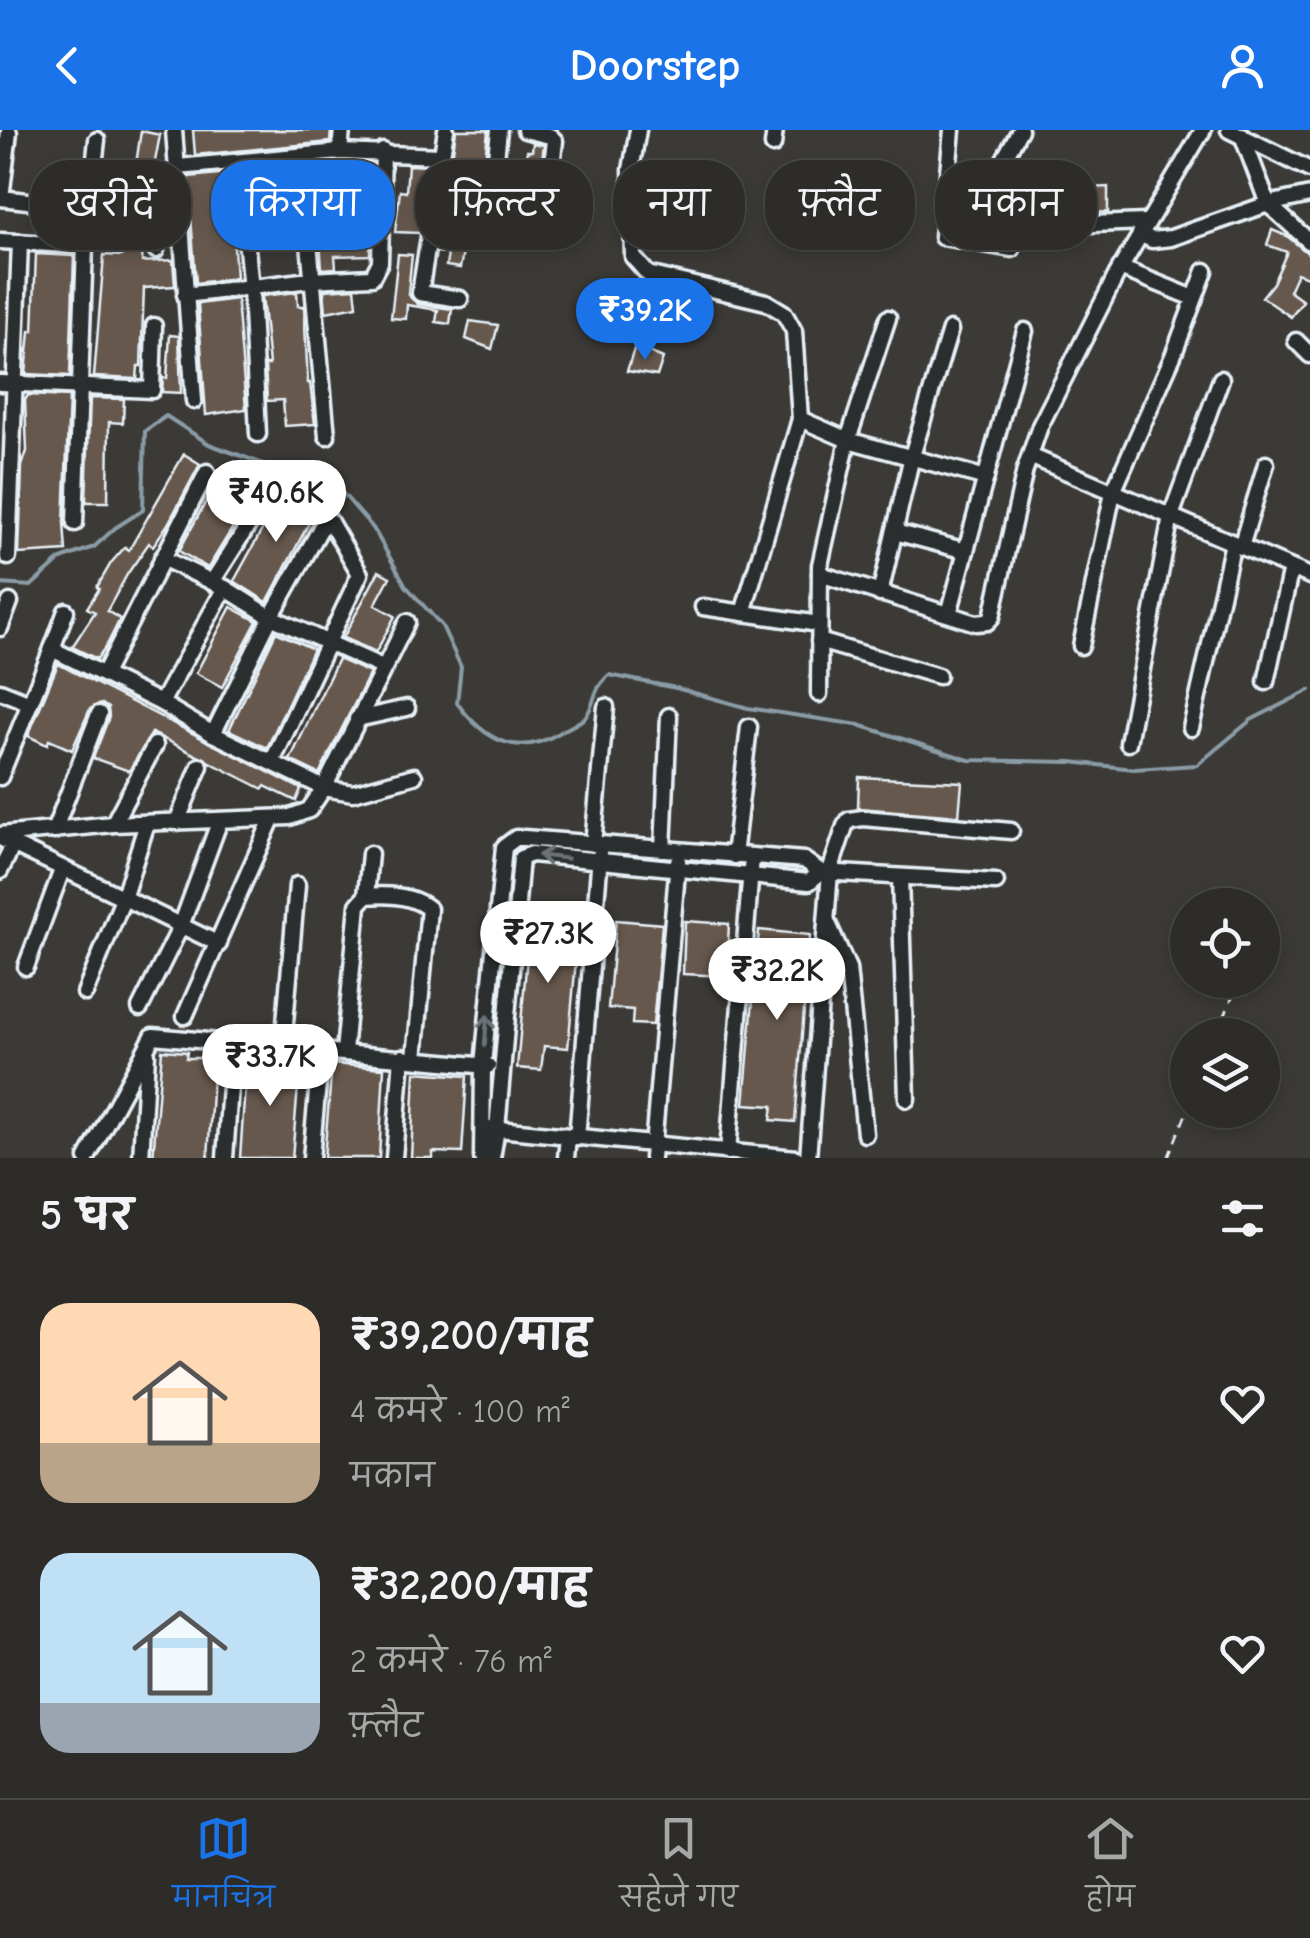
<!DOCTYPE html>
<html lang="hi">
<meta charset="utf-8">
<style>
body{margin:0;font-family:"Comic Neue","Playpen Sans Deva",sans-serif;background:#353431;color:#f1f3f6;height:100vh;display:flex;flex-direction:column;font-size:38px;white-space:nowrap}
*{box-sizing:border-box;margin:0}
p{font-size:32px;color:#a7a7a8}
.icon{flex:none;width:55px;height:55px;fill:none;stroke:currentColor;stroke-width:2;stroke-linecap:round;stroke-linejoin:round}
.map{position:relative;height:1028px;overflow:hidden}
.side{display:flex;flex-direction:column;background:#2d2c29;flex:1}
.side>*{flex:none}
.top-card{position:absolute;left:30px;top:30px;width:1250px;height:90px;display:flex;gap:20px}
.controls{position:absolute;left:1170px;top:758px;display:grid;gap:20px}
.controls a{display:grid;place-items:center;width:110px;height:110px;border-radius:50%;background:#2d2c29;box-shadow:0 5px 15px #0003,0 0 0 2px #484846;font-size:50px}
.price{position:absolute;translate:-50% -85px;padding:0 22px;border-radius:35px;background:#fff;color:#222;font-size:32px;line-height:65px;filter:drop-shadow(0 2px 5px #0008)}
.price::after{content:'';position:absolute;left:50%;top:60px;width:30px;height:22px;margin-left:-15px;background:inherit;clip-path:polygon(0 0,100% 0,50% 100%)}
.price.current{background:#1a73e8;color:#fff}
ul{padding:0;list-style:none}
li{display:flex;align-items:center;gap:30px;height:250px;padding:0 40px}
li span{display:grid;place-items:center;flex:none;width:280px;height:200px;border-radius:30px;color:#555}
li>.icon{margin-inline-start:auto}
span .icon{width:120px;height:120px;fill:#fffc;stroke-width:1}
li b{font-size:42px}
h2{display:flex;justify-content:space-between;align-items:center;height:120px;padding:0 40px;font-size:42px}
.chip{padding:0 35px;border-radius:40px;background:#2d2c29;box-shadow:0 5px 15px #0003,0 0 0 2px #484846;font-size:35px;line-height:90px}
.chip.current{background:#1a73e8;color:#fff}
header{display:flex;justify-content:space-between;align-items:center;height:130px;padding:0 40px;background:#1a73e8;color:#fff;font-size:45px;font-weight:700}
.dock{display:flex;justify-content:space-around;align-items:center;height:140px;border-top:2px solid #484846;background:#2d2c29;font-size:28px;color:#a7a7a8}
.dock a{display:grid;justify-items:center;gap:5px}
.dock .current{color:#1a73e8}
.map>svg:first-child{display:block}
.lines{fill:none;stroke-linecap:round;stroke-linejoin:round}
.stream{stroke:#8a9ca6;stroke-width:4}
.building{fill:#66594d;stroke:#e8f1f8;stroke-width:2.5}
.minor-casing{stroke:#e8f1f8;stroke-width:21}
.path{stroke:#e8f1f8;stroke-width:2.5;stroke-dasharray:10 8;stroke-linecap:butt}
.minor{stroke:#2a2d2e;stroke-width:14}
.oneway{stroke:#6c7275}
</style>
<header><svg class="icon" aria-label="back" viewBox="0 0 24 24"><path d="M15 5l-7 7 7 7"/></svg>Doorstep<svg class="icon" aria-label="person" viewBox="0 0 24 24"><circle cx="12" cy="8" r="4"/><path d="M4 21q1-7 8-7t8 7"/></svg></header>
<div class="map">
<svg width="1310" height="1028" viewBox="0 0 1310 1028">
<rect width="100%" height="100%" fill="#3c3a37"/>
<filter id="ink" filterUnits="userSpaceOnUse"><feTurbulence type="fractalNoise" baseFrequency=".01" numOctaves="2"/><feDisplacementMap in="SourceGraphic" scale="20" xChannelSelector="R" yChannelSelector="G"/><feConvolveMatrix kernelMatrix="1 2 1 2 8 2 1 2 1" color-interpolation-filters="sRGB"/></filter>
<g filter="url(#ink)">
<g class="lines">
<path class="stream" d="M0,454L31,456L61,429L94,417L115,398L143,380L145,301L166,286L209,314L266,335L299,342L339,359L373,398L406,456L442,496L461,537L457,573C484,609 516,629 559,603C566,598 581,593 586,586C597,571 590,563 609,545L676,558L748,578L859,595L969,630L1071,632L1134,639L1197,635L1251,590L1310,560"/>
</g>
<g class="building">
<polygon points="193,0 331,0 330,12 195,25"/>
<polygon points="456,0 488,0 482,63 448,57"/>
<polygon points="141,1 160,5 146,79 142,132 173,130 175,156 144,158 141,236 138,236 137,249 94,247 104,125 122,126"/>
<polygon points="533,13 544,15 533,97 521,96 518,94 522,47 527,21 532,21"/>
<polygon points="340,33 366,34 367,78 371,78 370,125 335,126 336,138 322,139 315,35"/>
<polygon points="408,35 428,36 419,103 395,102 400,61 406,62"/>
<polygon points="286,38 285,62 292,61 292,72 254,76 250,41"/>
<polygon points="229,43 236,148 196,153 188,47"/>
<polygon points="1035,49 1036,65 1089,62 1089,58 1108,57 1108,82 1056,85 1055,77 1018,79 1016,50"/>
<polygon points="456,80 471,82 460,138 446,136 448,124 437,122 442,95 454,97"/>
<polygon points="1272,100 1287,106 1310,125 1310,148 1297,143 1289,161 1303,171 1291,187 1262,167 1273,153 1287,122 1267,115"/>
<polygon points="36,124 74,126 70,246 26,244 30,201 33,201"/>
<polygon points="398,124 412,125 408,163 411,168 418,174 452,179 450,194 436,192 438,180 407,175 406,189 391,188"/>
<polygon points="355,158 357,176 326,182 324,160"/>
<polygon points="297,162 298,176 304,176 308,253 310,253 315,294 285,296 283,270 267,271 265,235 269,235 262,166"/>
<polygon points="237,169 246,279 206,285 198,174"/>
<polygon points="470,191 498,195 492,219 466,209"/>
<polygon points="170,205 179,206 181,263 162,262 163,248 167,248"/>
<polygon points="635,216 663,228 657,246 627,241"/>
<polygon points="28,265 69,267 64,393 66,421 19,424 22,336 27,321 25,270"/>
<polygon points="90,268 124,269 123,293 109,292 108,372 87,372 86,369"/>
<polygon points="184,324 200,334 168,394 153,416 149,413 128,443 107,481 120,489 108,513 97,529 72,517 95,482 87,478 99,459 97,457 111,433 125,417 129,420"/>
<polygon points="221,344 254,363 208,438 179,421"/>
<polygon points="285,358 318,376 267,472 234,451"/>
<polygon points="379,441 390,447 375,475 395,486 376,522 343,508"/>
<polygon points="231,477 257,491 222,557 196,543"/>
<polygon points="276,502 313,519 267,618 229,600"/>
<polygon points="338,529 370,543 319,644 290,630"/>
<polygon points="58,534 301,659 296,671 265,656 263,659 152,603 129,641 93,628 109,587 108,578 102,574 90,579 72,620 49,610 47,615 28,606"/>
<polygon points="859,647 962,652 959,686 858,678"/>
<polygon points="531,782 580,786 568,918 544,916 541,940 517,938"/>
<polygon points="616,790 662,794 653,895 632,894 633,880 608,878"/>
<polygon points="685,791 729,794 726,846 683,844"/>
<polygon points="759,800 810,805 795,992 771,990 773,976 744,974"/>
<polygon points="162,920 187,922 186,928 214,928 208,1028 153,1028"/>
<polygon points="247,927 300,932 292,1028 240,1028"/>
<polygon points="332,934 384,938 379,1028 324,1028"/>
<polygon points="415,942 467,946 462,1023 433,1022 433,1028 411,1028"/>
</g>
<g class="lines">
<defs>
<g id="minor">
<polyline points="174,0 194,271"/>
<polyline points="446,0 420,163 460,169"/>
<polyline points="525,0 550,6 555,11 543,104"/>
<polyline points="638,0 631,40 633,127 648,144 766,172 784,183 794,201 800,289 743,483"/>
<polyline points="952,0 942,107 1012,119"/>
<polyline points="1229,0 1310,40"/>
<polyline points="9,2 1,68 89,78"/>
<polyline points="1242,5 1268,74 1310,112"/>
<polyline points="773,15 775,0"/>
<polyline points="340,22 342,0"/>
<polyline points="301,27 327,306"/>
<polyline points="239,33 251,160 258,304"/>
<polyline points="948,50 981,54 992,51 1020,0"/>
<polyline points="433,65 491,75"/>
<polyline points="244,88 305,81"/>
<polyline points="489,95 499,0"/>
<polyline points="1039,96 1146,92"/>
<polyline points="1140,104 1152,110 1171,108 1268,74 1310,65"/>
<polyline points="0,111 85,116"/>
<polyline points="156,120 170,43 178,37 340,22 440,26"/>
<polyline points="1120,138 1194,168"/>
<polyline points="185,165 310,150 372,147 380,132 383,21"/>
<polyline points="1296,211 1310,225"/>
<polyline points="0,253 152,260 154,196"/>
<polyline points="800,289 848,310 986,348"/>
<polyline points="1030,326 1310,446"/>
<polyline points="75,393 85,116 97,10"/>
<polyline points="895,402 966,421"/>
<polyline points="1241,417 1266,334"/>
<polyline points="8,427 20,112"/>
<polyline points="162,428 225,458 271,487 382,537"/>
<polyline points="820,444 976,493 987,492 992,487 1025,340 1040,296 1117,144 1203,0"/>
<polyline points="212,452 270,361"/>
<polyline points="880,464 912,326 950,200"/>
<polyline points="703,477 819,494"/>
<polyline points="949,484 1025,201"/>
<polyline points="0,498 10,472"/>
<polyline points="819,511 938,546"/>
<polyline points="1081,516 1113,362 1173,226 1205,141"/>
<polyline points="52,519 66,481"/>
<polyline points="104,544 207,342"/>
<polyline points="1266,552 1291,438"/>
<polyline points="0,561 30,573"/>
<polyline points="819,564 820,435 848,310 888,188"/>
<polyline points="161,573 225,458"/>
<polyline points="357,589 407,578"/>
<polyline points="1191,598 1233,413"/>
<polyline points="213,604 271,487 327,387"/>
<polyline points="1128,613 1171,386 1221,249"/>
<polyline points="272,632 360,444 327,387"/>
<polyline points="0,647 52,519 161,573 213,604 324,658 353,663 414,646"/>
<polyline points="177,692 200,636"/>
<polyline points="113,694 155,615"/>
<polyline points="54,701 99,584"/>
<polyline points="0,705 113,694 290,687 309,680 324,658 407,492"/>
<polyline points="0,708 219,814"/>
<polyline points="593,714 606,577"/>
<polyline points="663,719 669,586"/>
<polyline points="734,726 749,597"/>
<polyline points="0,741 12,717"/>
<polyline points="900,747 907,969"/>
<polyline points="366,766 370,724"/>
<polyline points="827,791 848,838 865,1004"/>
<polyline points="26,837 62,740"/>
<polyline points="85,863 123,769 147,693"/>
<polyline points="140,878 181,796 220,690"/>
<polyline points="185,886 272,689"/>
<polyline points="283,916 297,755"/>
<path d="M344,922L358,775L366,766C387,764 413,765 429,779L415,928"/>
<polyline points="488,998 796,1028"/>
<polyline points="577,1008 600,725"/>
<polyline points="728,1022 752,727"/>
<polyline points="87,1028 153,906 488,936"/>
<polyline points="141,1028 147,924"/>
<polyline points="225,1028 233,913"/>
<polyline points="311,1028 321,920"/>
<polyline points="394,1028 402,927"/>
<polyline points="482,1028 483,935 504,717 516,708 524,708 804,730 821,742 996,752"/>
<polyline points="492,1028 497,999 521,728 532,724 809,752 821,742"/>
<polyline points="566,1028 568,1007"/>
<polyline points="652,1028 678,731"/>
<polyline points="808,1028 830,741 845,696 849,690 863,688 1011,701"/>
</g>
</defs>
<use href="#minor" class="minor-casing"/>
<g class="path">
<polyline points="1181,775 1188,778"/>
<polyline points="1217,905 1239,850"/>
<polyline points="1168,1028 1188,979"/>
</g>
<use href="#minor" class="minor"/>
</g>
<defs><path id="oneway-shaft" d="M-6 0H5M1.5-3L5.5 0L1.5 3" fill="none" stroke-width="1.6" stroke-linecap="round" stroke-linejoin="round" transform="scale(2.5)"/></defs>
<g class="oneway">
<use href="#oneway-shaft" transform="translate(553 727) rotate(-173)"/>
<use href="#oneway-shaft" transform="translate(486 900) rotate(-85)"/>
</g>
</g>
</svg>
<div class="controls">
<a><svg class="icon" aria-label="locate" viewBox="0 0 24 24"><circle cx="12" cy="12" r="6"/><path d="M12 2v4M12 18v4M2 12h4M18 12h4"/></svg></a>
<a><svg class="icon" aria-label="layers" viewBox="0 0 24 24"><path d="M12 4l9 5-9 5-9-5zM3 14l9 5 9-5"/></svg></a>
</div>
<b class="price current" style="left:645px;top:233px">₹39.2K</b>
<b class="price" style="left:276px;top:415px">₹40.6K</b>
<b class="price" style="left:548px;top:856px">₹27.3K</b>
<b class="price" style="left:777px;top:893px">₹32.2K</b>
<b class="price" style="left:270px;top:979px">₹33.7K</b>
<div class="top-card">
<a class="chip">खरीदें</a>
<a class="chip current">किराया</a>
<a class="chip">फ़िल्टर</a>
<a class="chip">नया</a>
<a class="chip">फ़्लैट</a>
<a class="chip">मकान</a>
</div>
</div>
<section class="side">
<h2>5 घर<svg class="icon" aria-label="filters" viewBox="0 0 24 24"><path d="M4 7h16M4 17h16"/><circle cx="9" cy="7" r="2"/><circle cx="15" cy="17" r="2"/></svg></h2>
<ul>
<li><span style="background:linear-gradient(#ffd9b3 70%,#b9a48a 0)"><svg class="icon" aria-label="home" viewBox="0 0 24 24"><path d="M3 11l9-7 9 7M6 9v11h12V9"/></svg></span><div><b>₹39,200/माह</b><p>4 कमरे · 100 m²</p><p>मकान</p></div><svg class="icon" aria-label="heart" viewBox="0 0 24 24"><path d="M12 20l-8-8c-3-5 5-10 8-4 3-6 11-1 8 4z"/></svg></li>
<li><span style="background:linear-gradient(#bfe0f5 75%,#9aa5b1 0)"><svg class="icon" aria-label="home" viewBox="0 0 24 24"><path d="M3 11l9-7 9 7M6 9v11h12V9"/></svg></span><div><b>₹32,200/माह</b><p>2 कमरे · 76 m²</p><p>फ़्लैट</p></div><svg class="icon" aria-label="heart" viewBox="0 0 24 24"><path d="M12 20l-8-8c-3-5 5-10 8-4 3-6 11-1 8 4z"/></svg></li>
</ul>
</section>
<nav class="dock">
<a class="current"><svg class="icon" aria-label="map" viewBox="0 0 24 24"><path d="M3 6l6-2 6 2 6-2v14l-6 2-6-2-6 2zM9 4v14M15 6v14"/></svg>मानचित्र</a>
<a><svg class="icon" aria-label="saved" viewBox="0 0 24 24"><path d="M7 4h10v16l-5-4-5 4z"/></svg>सहेजे गए</a>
<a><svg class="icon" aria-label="home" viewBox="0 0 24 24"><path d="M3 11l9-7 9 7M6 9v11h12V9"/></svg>होम</a>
</nav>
